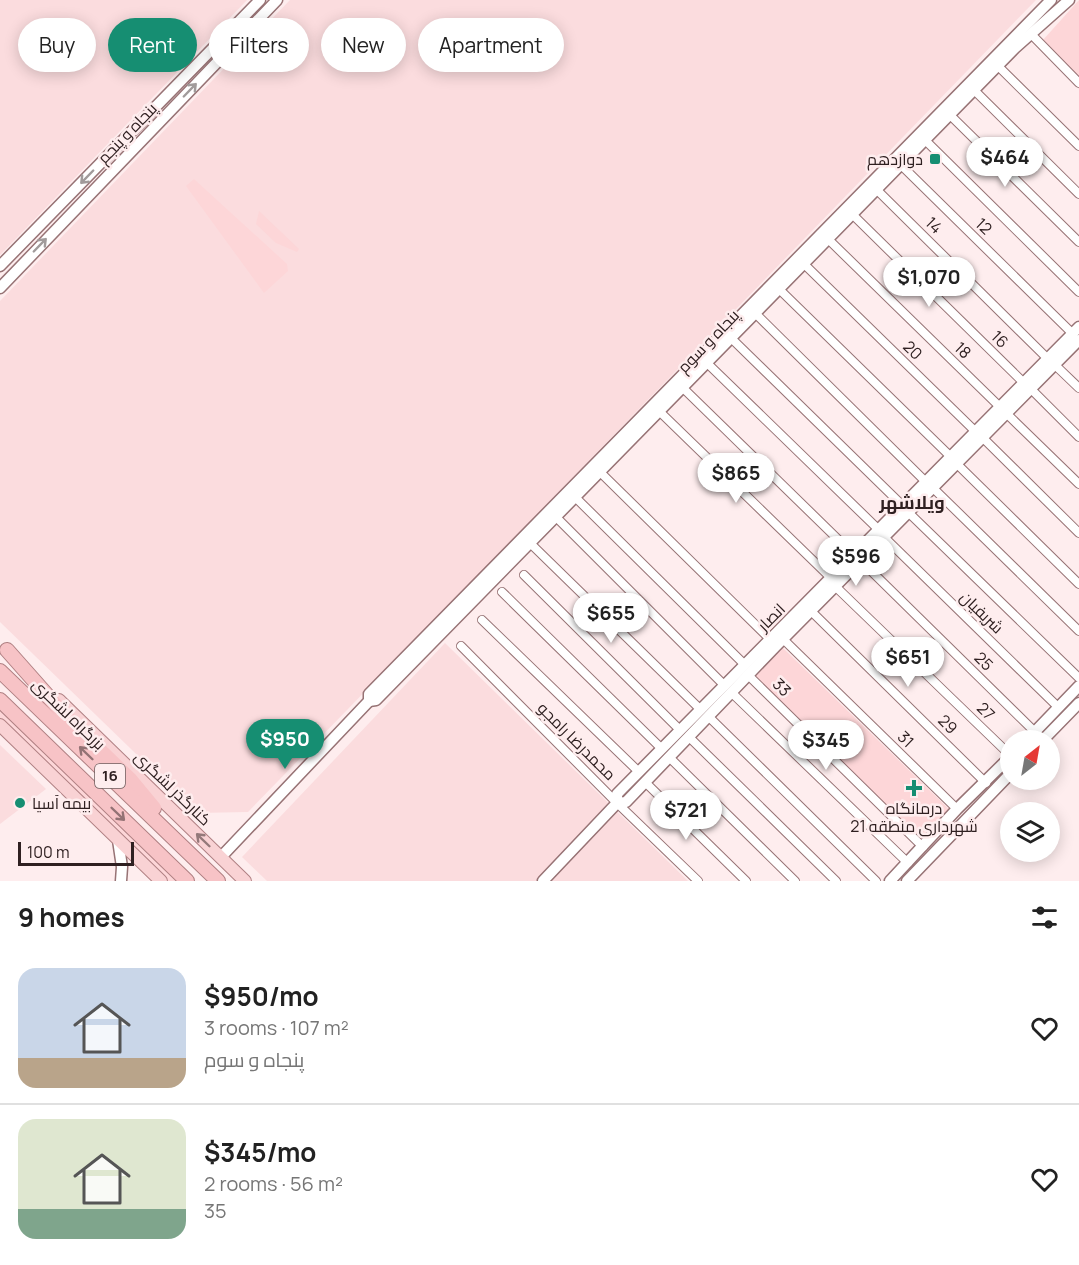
<!DOCTYPE html>
<meta charset="utf-8">
<style>
body{margin:0;font-family:Manrope,Cairo,sans-serif;background:#f2f2f2;color:#222;height:100vh;display:flex;flex-direction:column;font-size:22px;white-space:nowrap}
*{box-sizing:border-box;margin:0}
p{font-size:20px;color:#767676}
.icon{flex:none;width:33px;height:33px;fill:none;stroke:currentColor;stroke-width:2;stroke-linecap:round;stroke-linejoin:round}
.map{position:relative;height:881px;overflow:hidden}
.sheet{display:flex;flex-direction:column;background:#fff;flex:1}
.sheet>*{flex:none}
.banner{position:absolute;left:18px;top:18px;width:600px;height:54px;display:flex;gap:12px}
.needle{width:39px;rotate:31deg}
.tools{position:absolute;left:1000px;top:730px;display:grid;gap:12px}
.tools a{display:grid;place-items:center;width:60px;height:60px;border-radius:50%;background:#fff;box-shadow:0 3px 15px #0003;font-size:30px}
.scale{position:absolute;left:18px;bottom:15px;width:116px;box-sizing:border-box;padding-left:6px;border:3px solid #2f2021;border-top:0;font-size:16px;line-height:21px;white-space:nowrap;color:#2f2021;-webkit-text-stroke:4px #feedee;paint-order:stroke}
.price{position:absolute;translate:-50% -51px;padding:0 14px;border-radius:21px;background:#fff;color:#222;font-size:20px;line-height:39px;filter:drop-shadow(0 2px 3px #0008)}
.price::after{content:'';position:absolute;left:50%;top:36px;width:18px;height:14px;margin-left:-9px;background:inherit;clip-path:polygon(0 0,100% 0,50% 100%)}
.price.selected{background:#168e72;color:#fff}
ul{padding:0;list-style:none}
li{display:flex;align-items:center;gap:18px;height:150px;padding:0 18px}
li+li{border-top:2px solid #e0e0e0}
li span{display:grid;place-items:center;flex:none;width:168px;height:120px;border-radius:18px;color:#555}
li>.icon{margin-inline-start:auto}
span .icon{width:72px;height:72px;fill:#fffc;stroke-width:1}
li b{font-size:26px}
h2{display:flex;justify-content:space-between;align-items:center;height:72px;padding:0 18px;font-size:26px}
.tag{padding:0 21px;border-radius:27px;background:#fff;box-shadow:0 3px 15px #0003;font-size:21px;line-height:54px}
.tag.selected{background:#168e72;color:#fff}
.map>svg:first-child{display:block}
.built{fill:#fbdcde}
.green{fill:#fdd6d8}
.lines{fill:none;stroke-linecap:round;stroke-linejoin:round}
.minor-casing{stroke:#977375;stroke-width:10}
.tertiary-casing{stroke:#977375;stroke-width:13}
.secondary-casing{stroke:#977375;stroke-width:13}
.primary-casing{stroke:#b08083;stroke-width:14}
.trunk-casing{stroke:#b08083;stroke-width:16}
.minor{stroke:#fff;stroke-width:8}
.tertiary{stroke:#fff;stroke-width:10}
.secondary{stroke:#fff;stroke-width:10}
.primary{stroke:#f9d2d4;stroke-width:12}
.trunk{stroke:#f7c3c6;stroke-width:14}
.oneway{stroke:#a19b9b}
.oneway2{stroke:#937274}
.oneway3{stroke:#94797a}
.poi-dot{fill:#168e72;stroke:#feedee;stroke-width:2}
.labels{text-anchor:middle;stroke-width:5;stroke-linejoin:round;paint-order:stroke}
.shield{fill:#feedee;stroke:#6d5e5e;stroke-width:1.5}
.shield-label{font-size:15px;font-weight:bold;fill:#2f2021}
.street-label{font-size:16px;fill:#2f2021;stroke:#feedee}
.poi-label{font-size:16px;fill:#2f2021;stroke:#feedee;text-anchor:end}
.neighbourhood-label{font-size:18px;font-weight:bold;fill:#2f2021;stroke:#feedee}
</style>
<div class="map">
<svg width="1079" height="881" viewBox="0 0 1079 881">
<rect width="100%" height="100%" fill="#feedee"/>
<g class="built">
<polygon points="0,0 247,0 0,255"/>
<polygon points="290,0 1036,0 248,812 197,813 0,622 0,301"/>
<polygon points="445,643 688,881 267,881 242,857"/>
<polygon points="0,745 46,789 0,824"/>
</g>
<g class="green">
<polygon points="1079,0 1079,89 1043,40"/>
<polygon points="194,179 287,264 288,271 264,293 186,186"/>
<polygon points="259,211 299,249 297,252 276,243 256,224"/>
<polygon points="781,646 951,811 921,843 753,676"/>
<polygon points="0,706 180,881 168,881 0,719"/>
</g>
<g class="lines">
<defs>
<g id="minor">
<polyline points="1032,35 1079,83"/>
<polyline points="998,66 1079,146"/>
<polyline points="974,90 1079,194"/>
<polyline points="950,115 1079,242"/>
<polyline points="925,140 1079,292"/>
<polyline points="901,165 1073,334"/>
<polyline points="877,190 1048,359"/>
<polyline points="852,214 1024,383"/>
<polyline points="828,239 1000,407"/>
<polyline points="804,264 976,432"/>
<polyline points="779,289 951,457"/>
<polyline points="755,313 926,482"/>
<polyline points="731,338 903,506"/>
<polyline points="707,363 879,530"/>
<polyline points="1055,365 1079,388"/>
<polyline points="683,388 854,555"/>
<polyline points="1031,389 1079,437"/>
<polyline points="659,411 831,578"/>
<polyline points="1007,414 1079,484"/>
<polyline points="983,438 1079,533"/>
<polyline points="957,464 1079,584"/>
<polyline points="600,472 773,642"/>
<polyline points="933,488 1079,631"/>
<polyline points="575,497 745,665"/>
<polyline points="909,513 1079,678"/>
<polyline points="556,517 725,686"/>
<polyline points="885,538 1058,707"/>
<polyline points="530,543 701,710"/>
<polyline points="862,562 1035,732"/>
<polyline points="524,575 680,730"/>
<polyline points="836,587 1011,756"/>
<polyline points="502,592 662,749"/>
<polyline points="812,612 986,783"/>
<polyline points="482,620 639,772"/>
<polyline points="783,639 957,809"/>
<polyline points="461,646 617,803 698,881"/>
<polyline points="748,675 923,847"/>
<polyline points="732,693 908,863"/>
<polyline points="709,717 876,881"/>
<polyline points="689,737 836,881"/>
<polyline points="669,757 795,881"/>
<polyline points="645,782 746,881"/>
</g>
<g id="tertiary">
<polyline points="369,701 376,700 1015,48 1069,0"/>
<polyline points="1026,741 1079,686"/>
<polyline points="1042,741 1079,703"/>
<polyline points="617,803 617,794 1079,327"/>
<polyline points="221,857 369,701 369,694 1051,0"/>
<polyline points="543,881 617,803 626,802 776,646 1079,340"/>
<polyline points="890,881 957,809 1011,756"/>
<polyline points="907,881 1011,773"/>
</g>
<g id="secondary">
<polyline points="0,266 260,0"/>
<polyline points="0,288 277,0"/>
<polyline points="118,840 122,867 121,881"/>
</g>
<g id="primary">
<polyline points="59,700 245,881"/>
<polyline points="0,725 161,881"/>
</g>
<g id="trunk">
<polyline points="7,650 69,720 130,779 154,808"/>
<polyline points="0,671 218,881"/>
<polyline points="0,700 187,881"/>
</g>
</defs>
<use href="#minor" class="minor-casing"/>
<use href="#tertiary" class="tertiary-casing"/>
<use href="#secondary" class="secondary-casing"/>
<use href="#primary" class="primary-casing"/>
<use href="#trunk" class="trunk-casing"/>
<use href="#minor" class="minor"/>
<use href="#tertiary" class="tertiary"/>
<use href="#secondary" class="secondary"/>
<use href="#primary" class="primary"/>
<use href="#trunk" class="trunk"/>
</g>
<defs><path id="oneway-shaft" d="M-6 0H5M1.5-3L5.5 0L1.5 3" fill="none" stroke-width="1.6" stroke-linecap="round" stroke-linejoin="round" transform="scale(1.5)"/></defs>
<g class="oneway">
<use href="#oneway-shaft" transform="translate(190 90) rotate(-46)"/>
<use href="#oneway-shaft" transform="translate(87 177) rotate(134)"/>
<use href="#oneway-shaft" transform="translate(40 245) rotate(-46)"/>
</g>
<g class="oneway2">
<use href="#oneway-shaft" transform="translate(86 753) rotate(-136)"/>
<use href="#oneway-shaft" transform="translate(118 814) rotate(44)"/>
</g>
<use class="oneway3" href="#oneway-shaft" transform="translate(203 840) rotate(-136)"/>
<g class="poi-dot">
<rect x="929" y="153" width="12" height="12" rx="3"/>
<path d="M911 779h6v6h6v6h-6v6h-6v-6h-6v-6h6z"/>
<circle cx="20" cy="803" r="6"/>
</g>
<g class="labels">
<rect class="shield" x="95" y="764" width="30" height="24" rx="4.5"/>
<g class="shield-label">
<text x="110" y="781">16</text>
</g>
<g class="street-label">
<text transform="translate(127 133) rotate(-46)" y="6">پنجاه و پنجم</text>
<text transform="translate(934 225) rotate(45)" y="6">14</text>
<text transform="translate(984 226) rotate(44)" y="6">12</text>
<text transform="translate(1000 339) rotate(45)" y="6">16</text>
<text transform="translate(708 341) rotate(-46)" y="6">پنجاه و سوم</text>
<text transform="translate(913 350) rotate(44)" y="6">20</text>
<text transform="translate(963 350) rotate(44)" y="6">18</text>
<text transform="translate(982 612) rotate(44)" y="6">شریفیان</text>
<text transform="translate(771 617) rotate(-45)" y="6">انصار</text>
<text transform="translate(984 661) rotate(45)" y="6">25</text>
<text transform="translate(782 687) rotate(45)" y="6">33</text>
<text transform="translate(986 711) rotate(44)" y="6">27</text>
<text transform="translate(69 714) rotate(44)" y="6">بزرگراه لشگری</text>
<text transform="translate(948 724) rotate(45)" y="6">29</text>
<text transform="translate(906 739) rotate(44)" y="6">31</text>
<text transform="translate(577 741) rotate(45)" y="6">محمدرضا رامجو</text>
<text transform="translate(173 788) rotate(44)" y="6">کنارگذر لشگری</text>
</g>
<g class="poi-label">
<text x="923" y="165">دوازدهم</text>
<text x="32" y="809" text-anchor="start">بیمه آسیا</text>
<text x="914" y="814" text-anchor="middle">درمانگاه<tspan x="914" dy="18">شهرداری منطقه 21</tspan></text>
</g>
<g class="neighbourhood-label">
<text x="912" y="509">ویلاشهر</text>
</g>
</g>
</svg>
<div class="tools">
<a><svg class="needle" viewBox="-14 -14 28 28"><path d="M0-13l5 13h-10z" fill="#e53935"/><path d="M0 13l5-13h-10z" fill="#767676"/></svg></a>
<a><svg class="icon" aria-label="layers" viewBox="0 0 24 24"><path d="M12 4l9 5-9 5-9-5zM3 14l9 5 9-5"/></svg></a>
</div>
<div class="scale">100 m</div>
<b class="price" style="left:1005px;top:188px">$464</b>
<b class="price" style="left:929px;top:308px">$1,070</b>
<b class="price" style="left:736px;top:504px">$865</b>
<b class="price" style="left:856px;top:587px">$596</b>
<b class="price" style="left:611px;top:644px">$655</b>
<b class="price" style="left:908px;top:688px">$651</b>
<b class="price selected" style="left:285px;top:770px">$950</b>
<b class="price" style="left:826px;top:771px">$345</b>
<b class="price" style="left:686px;top:841px">$721</b>
<div class="banner">
<a class="tag">Buy</a>
<a class="tag selected">Rent</a>
<a class="tag">Filters</a>
<a class="tag">New</a>
<a class="tag">Apartment</a>
</div>
</div>
<section class="sheet">
<h2>9 homes<svg class="icon" aria-label="filters" viewBox="0 0 24 24"><path d="M4 7h16M4 17h16"/><circle cx="9" cy="7" r="2"/><circle cx="15" cy="17" r="2"/></svg></h2>
<ul>
<li><span style="background:linear-gradient(#c9d6e8 75%,#b9a48a 0)"><svg class="icon" aria-label="home" viewBox="0 0 24 24"><path d="M3 11l9-7 9 7M6 9v11h12V9"/></svg></span><div><b>$950/mo</b><p>3 rooms · 107 m²</p><p>پنجاه و سوم</p></div><svg class="icon" aria-label="heart" viewBox="0 0 24 24"><path d="M12 20l-8-8c-3-5 5-10 8-4 3-6 11-1 8 4z"/></svg></li>
<li><span style="background:linear-gradient(#dfe7d0 75%,#7fa58c 0)"><svg class="icon" aria-label="home" viewBox="0 0 24 24"><path d="M3 11l9-7 9 7M6 9v11h12V9"/></svg></span><div><b>$345/mo</b><p>2 rooms · 56 m²</p><p>35</p></div><svg class="icon" aria-label="heart" viewBox="0 0 24 24"><path d="M12 20l-8-8c-3-5 5-10 8-4 3-6 11-1 8 4z"/></svg></li>
</ul>
</section>
